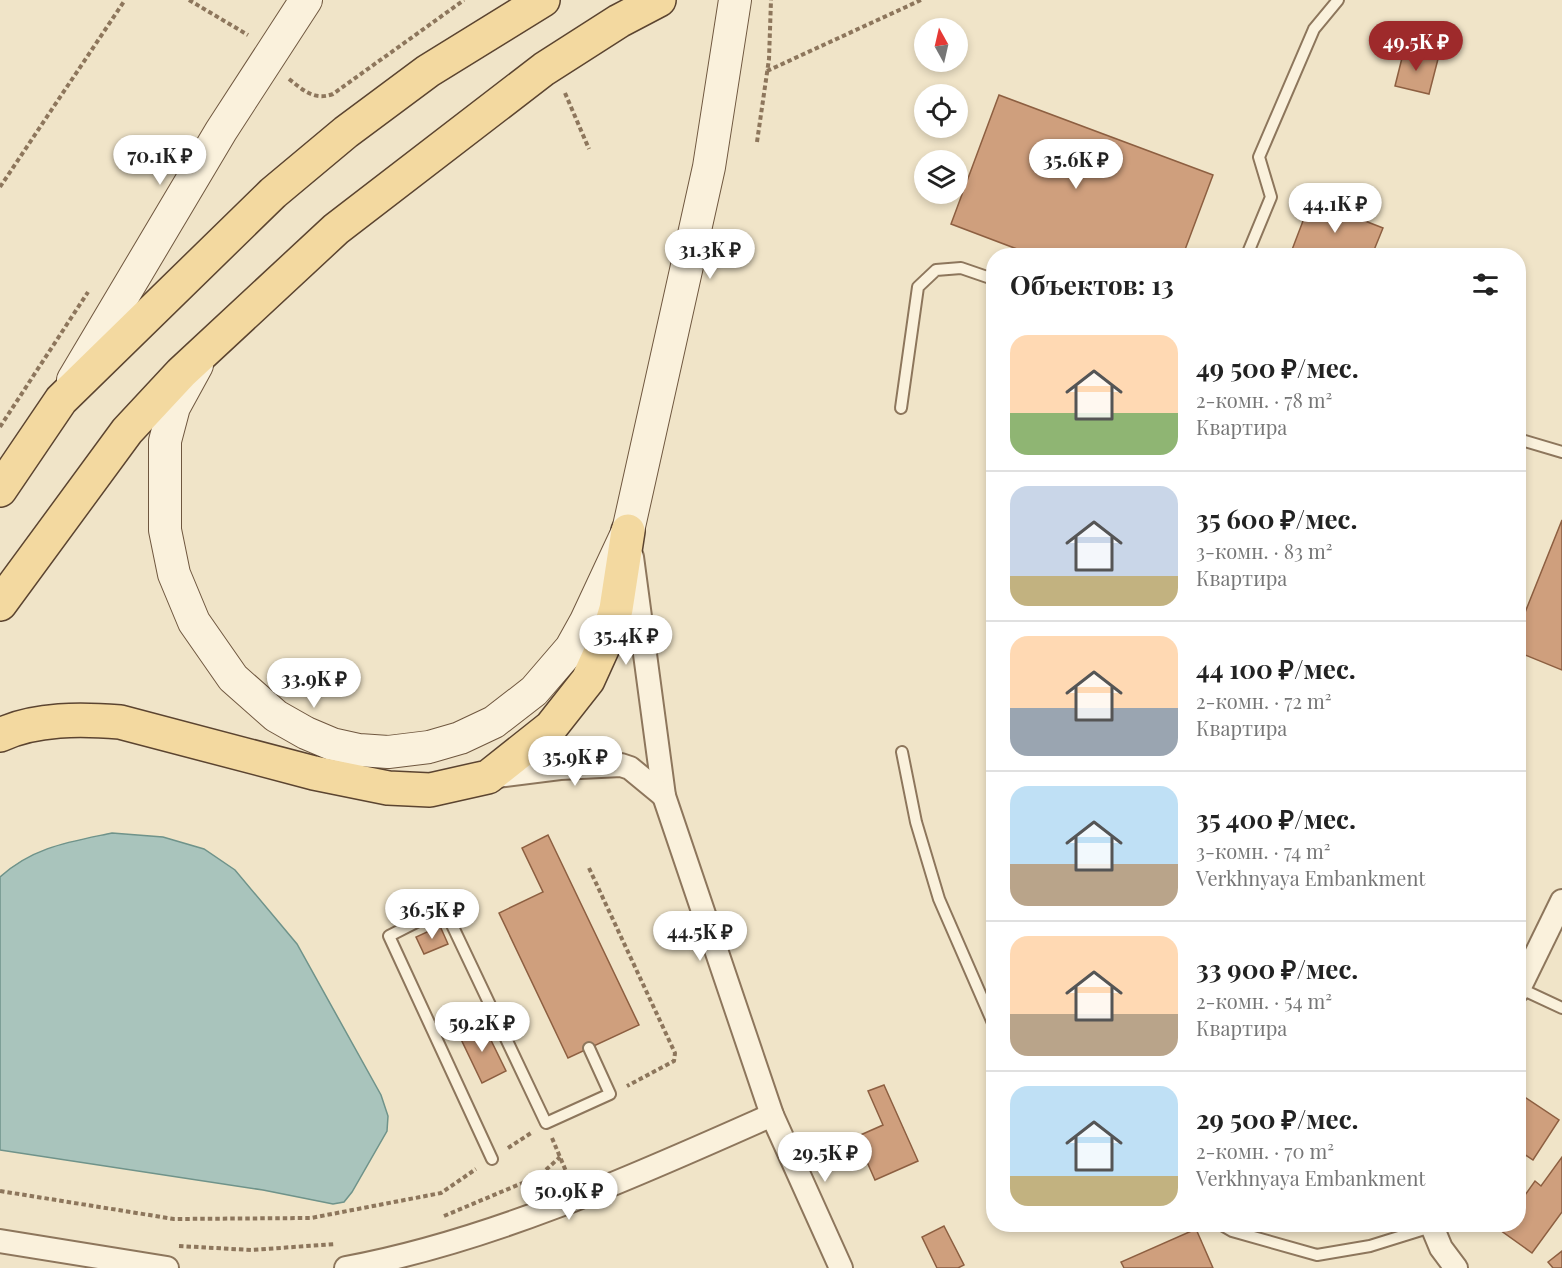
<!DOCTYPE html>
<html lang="ru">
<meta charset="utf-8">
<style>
body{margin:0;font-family:"Playfair Display",serif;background:#f6f6f6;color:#222;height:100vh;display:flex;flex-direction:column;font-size:22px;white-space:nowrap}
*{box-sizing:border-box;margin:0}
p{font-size:20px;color:#767676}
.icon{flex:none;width:33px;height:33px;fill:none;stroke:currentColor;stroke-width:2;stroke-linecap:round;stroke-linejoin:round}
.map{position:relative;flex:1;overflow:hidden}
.panel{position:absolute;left:986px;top:248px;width:540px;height:984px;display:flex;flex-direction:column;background:#fff;border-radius:24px;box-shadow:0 3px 9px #0003}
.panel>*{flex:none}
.needle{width:39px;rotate:352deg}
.buttons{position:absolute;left:914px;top:18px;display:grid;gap:12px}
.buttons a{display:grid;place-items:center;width:54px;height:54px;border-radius:50%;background:#fff;box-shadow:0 3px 9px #0003;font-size:30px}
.price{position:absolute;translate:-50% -51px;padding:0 14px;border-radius:21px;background:#fff;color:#222;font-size:20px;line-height:39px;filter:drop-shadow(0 2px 3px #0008)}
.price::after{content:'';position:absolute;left:50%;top:36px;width:18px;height:14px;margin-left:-9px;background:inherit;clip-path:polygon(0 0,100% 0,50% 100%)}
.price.active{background:#9e2a2b;color:#fff}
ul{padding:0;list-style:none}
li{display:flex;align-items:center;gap:18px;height:150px;padding:0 24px}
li+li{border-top:2px solid #e0e0e0}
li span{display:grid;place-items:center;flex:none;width:168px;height:120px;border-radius:18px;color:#555}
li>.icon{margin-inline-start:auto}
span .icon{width:72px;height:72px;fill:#fffc;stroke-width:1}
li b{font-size:26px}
h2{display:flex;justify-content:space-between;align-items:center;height:72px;padding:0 24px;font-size:26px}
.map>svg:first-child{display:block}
.water{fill:#a9c4bc;stroke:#6f938a;stroke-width:1.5}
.building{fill:#cf9f7d;stroke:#8d5f41;stroke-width:1.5}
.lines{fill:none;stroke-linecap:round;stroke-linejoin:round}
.service-casing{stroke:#8d765c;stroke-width:14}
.minor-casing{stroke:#8d765c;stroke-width:26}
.secondary-casing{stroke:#6f573f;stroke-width:34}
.primary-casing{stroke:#5b4430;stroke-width:36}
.path{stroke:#8d765c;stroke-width:4;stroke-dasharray:4.5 3;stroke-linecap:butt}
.service{stroke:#faf1dc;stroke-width:10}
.minor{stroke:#faf1dc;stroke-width:22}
.secondary{stroke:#faf1dc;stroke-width:32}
.primary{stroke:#f3d9a0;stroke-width:33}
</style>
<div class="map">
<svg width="1562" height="1268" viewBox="0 0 1562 1268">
<rect width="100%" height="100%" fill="#f0e4c8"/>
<path class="water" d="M112,833L163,837L204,849L235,870L297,944L381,1095L388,1116L387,1131L352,1192L344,1202L333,1204L263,1190L0,1150V877C33,847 69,842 112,833Z"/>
<g class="building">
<polygon points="1404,50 1438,59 1429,94 1395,86"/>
<polygon points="999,95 1213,175 1183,255 1033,255 951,224"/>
<polygon points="1311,200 1383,228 1372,255 1290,255"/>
<polygon points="1562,520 1562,670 1518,652 1518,630"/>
<polygon points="548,835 639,1025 568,1058 499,913 543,892 522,848"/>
<polygon points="440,926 448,944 424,954 416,937"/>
<polygon points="483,1024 506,1071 482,1083 459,1035"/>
<polygon points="884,1085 918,1161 875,1180 856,1137 883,1125 868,1091"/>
<polygon points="1523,1096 1559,1120 1533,1160 1518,1150 1518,1103"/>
<polygon points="1562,1157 1562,1212 1532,1253 1500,1230 1504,1224 1518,1224 1518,1205 1535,1181 1541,1186"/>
<polygon points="944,1226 964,1265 958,1268 937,1268 922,1237"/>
<polygon points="1196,1229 1213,1268 1124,1268 1121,1262"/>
<polygon points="1562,1251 1562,1268 1553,1268 1548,1262"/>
</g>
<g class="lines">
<defs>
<g id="service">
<polyline points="1247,255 1271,197 1259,157 1314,29 1338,0"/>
<polyline points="901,408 918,287 936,270 961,268 993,279"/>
<polyline points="1518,439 1562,452"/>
<polyline points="902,752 916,822 939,899 993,1023"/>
<polyline points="1519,988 1562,1008"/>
<polyline points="492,1159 389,936 444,908 546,1123 610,1094 589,1048"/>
<polyline points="1220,1224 1232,1231 1317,1255 1370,1246 1431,1227"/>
</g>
<g id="minor">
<polyline points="632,557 664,796 772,1115 841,1268"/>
<polyline points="489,777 560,768 621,765 630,768 664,796"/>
<polyline points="1518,991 1562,901"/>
<polyline points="1431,1224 1441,1248 1456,1268"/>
<polyline points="0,1241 167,1268"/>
<path d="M346,1268C492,1241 637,1175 772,1115"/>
</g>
<g id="secondary">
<polyline points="197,365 174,407 165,441 165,530 174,574 194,622 233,678 276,716 306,733 332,744 359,750 388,752 429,747 460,738 494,722 534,691 571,648 586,621 628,531 709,167 735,0"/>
<polyline points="73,380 221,131 306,0"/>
</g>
<g id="primary">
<polyline points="0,490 61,400 273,193 346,132 428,71 543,0"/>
<polyline points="0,604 127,431 181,373 336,229 544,69 619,21 659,0"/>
<path d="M0,735C36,718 82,719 120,722L314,773L388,788L430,790L488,777L551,727L588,680L608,636L616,609L628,531"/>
</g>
</defs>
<use href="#service" class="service-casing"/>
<use href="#minor" class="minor-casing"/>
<use href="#secondary" class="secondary-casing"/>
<use href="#primary" class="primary-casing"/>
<g class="path">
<polyline points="189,0 248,35"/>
<polyline points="767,71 921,0"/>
<path d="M289,79C303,90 314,101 333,94L464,0"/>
<polyline points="565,93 589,149"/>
<polyline points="757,142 769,59 771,0"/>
<polyline points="0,187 125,0"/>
<polyline points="0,427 88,292"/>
<polyline points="589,868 675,1053 674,1061 627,1086"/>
<polyline points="552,1138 568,1176"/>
<polyline points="508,1148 531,1133"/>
<polyline points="0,1191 174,1219 311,1218 441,1193 476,1169"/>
<polyline points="444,1216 539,1176 560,1157"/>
<polyline points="179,1246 251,1250 336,1244"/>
</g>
<use href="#service" class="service"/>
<use href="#minor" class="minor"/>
<use href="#secondary" class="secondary"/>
<use href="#primary" class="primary"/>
</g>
</svg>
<div class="buttons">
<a><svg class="needle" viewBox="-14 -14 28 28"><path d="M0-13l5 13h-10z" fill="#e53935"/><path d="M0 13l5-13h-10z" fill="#767676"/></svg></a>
<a><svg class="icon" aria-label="locate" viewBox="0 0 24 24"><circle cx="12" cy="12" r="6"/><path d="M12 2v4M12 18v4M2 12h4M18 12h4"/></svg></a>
<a><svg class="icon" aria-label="layers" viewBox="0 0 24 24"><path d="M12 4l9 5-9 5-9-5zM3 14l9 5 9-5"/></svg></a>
</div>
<b class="price active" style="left:1416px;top:72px">49.5K ₽</b>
<b class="price" style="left:160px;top:186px">70.1K ₽</b>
<b class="price" style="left:1076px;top:190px">35.6K ₽</b>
<b class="price" style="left:1335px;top:234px">44.1K ₽</b>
<b class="price" style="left:710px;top:280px">31.3K ₽</b>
<b class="price" style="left:626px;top:666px">35.4K ₽</b>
<b class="price" style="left:314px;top:709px">33.9K ₽</b>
<b class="price" style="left:575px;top:787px">35.9K ₽</b>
<b class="price" style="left:432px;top:940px">36.5K ₽</b>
<b class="price" style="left:700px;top:962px">44.5K ₽</b>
<b class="price" style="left:482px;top:1053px">59.2K ₽</b>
<b class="price" style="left:825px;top:1183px">29.5K ₽</b>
<b class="price" style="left:569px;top:1221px">50.9K ₽</b>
<section class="panel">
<h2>Объектов: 13<svg class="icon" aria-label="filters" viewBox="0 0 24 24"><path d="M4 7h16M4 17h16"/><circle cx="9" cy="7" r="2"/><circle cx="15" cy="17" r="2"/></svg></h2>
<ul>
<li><span style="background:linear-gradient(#ffd9b3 65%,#8fb573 0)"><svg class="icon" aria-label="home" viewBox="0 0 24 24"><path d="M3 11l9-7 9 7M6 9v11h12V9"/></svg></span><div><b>49 500 ₽/мес.</b><p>2-комн. · 78 m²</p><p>Квартира</p></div></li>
<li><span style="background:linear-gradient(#c9d6e8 75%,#c2b280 0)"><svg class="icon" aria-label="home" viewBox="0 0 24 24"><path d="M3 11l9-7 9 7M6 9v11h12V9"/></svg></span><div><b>35 600 ₽/мес.</b><p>3-комн. · 83 m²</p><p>Квартира</p></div></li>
<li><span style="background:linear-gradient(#ffd9b3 60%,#9aa5b1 0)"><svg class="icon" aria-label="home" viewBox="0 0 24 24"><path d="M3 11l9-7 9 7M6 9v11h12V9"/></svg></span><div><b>44 100 ₽/мес.</b><p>2-комн. · 72 m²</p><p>Квартира</p></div></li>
<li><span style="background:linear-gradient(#bfe0f5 65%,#b9a48a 0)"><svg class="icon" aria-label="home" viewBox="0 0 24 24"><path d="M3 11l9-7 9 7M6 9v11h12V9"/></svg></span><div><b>35 400 ₽/мес.</b><p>3-комн. · 74 m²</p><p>Verkhnyaya Embankment</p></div></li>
<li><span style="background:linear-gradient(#ffd9b3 65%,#b9a48a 0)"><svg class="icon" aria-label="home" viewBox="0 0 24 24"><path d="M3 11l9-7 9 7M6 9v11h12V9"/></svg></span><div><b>33 900 ₽/мес.</b><p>2-комн. · 54 m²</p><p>Квартира</p></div></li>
<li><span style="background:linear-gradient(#bfe0f5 75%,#c2b280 0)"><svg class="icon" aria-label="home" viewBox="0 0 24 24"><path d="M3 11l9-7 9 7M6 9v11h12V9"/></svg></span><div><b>29 500 ₽/мес.</b><p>2-комн. · 70 m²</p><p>Verkhnyaya Embankment</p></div></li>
</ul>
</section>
</div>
